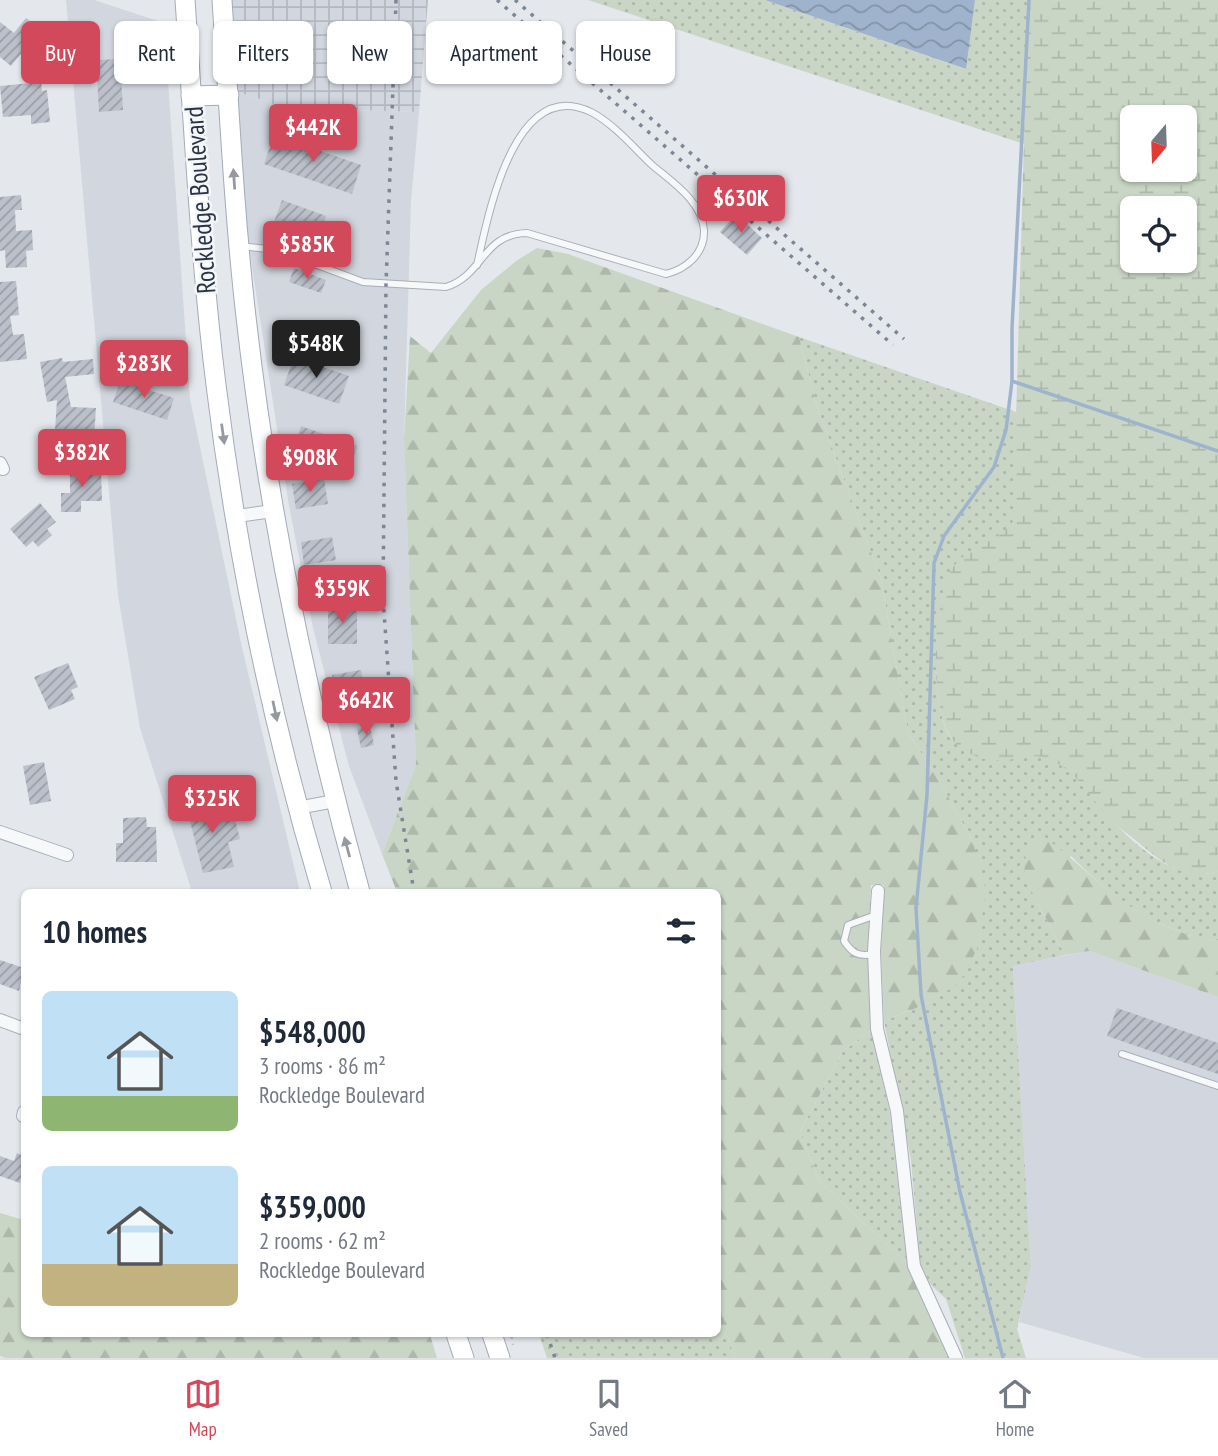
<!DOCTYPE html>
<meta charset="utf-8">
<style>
body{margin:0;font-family:"PT Sans Narrow",sans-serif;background:#f2f2f3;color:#1f2937;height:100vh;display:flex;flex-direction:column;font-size:26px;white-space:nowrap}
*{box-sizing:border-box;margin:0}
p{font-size:23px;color:#747a83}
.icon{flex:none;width:38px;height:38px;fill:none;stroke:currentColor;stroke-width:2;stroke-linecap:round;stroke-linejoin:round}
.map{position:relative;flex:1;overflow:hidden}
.details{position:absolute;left:21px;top:889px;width:700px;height:448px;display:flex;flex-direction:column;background:#fff;border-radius:10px;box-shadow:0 2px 5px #0004}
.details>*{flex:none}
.banner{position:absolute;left:21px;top:21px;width:700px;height:63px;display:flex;gap:14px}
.needle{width:46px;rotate:199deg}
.buttons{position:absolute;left:1120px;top:105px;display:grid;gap:14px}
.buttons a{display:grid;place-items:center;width:77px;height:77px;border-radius:10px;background:#fff;box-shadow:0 2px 5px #0004;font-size:35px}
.price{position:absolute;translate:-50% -60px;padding:0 16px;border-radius:7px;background:#d1495b;color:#fff;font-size:23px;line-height:46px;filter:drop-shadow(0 2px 4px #0008)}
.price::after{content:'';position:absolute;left:50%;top:42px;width:21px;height:16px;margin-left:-10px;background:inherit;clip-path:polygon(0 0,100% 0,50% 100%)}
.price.selected{background:#222;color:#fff}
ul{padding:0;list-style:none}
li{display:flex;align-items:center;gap:21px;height:175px;padding:0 21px}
li span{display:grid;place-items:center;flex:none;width:196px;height:140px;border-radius:10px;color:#555}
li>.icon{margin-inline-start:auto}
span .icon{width:84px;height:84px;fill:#fffc;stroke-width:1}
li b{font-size:30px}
h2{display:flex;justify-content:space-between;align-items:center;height:84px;padding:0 21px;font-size:30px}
.tag{padding:0 24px;border-radius:10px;background:#fff;box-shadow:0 2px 5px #0004;font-size:24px;line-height:63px}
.tag.selected{background:#d1495b;color:#fff}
.tabs{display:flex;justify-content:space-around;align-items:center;height:98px;border-top:2px solid #e0e1e3;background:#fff;font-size:19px;color:#747a83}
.tabs a{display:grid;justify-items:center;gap:4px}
.tabs .selected{color:#d1495b}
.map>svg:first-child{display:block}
.built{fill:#d2d6de}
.industrial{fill:url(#industrial-grid)}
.grass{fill:url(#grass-dots)}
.forest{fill:url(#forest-firs)}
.wetland{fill:url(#wetland-marsh);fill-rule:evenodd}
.water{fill:url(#water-waves)}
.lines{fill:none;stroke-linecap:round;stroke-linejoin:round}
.stream{stroke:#9fb4cc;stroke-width:3.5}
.building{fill:url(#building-hatch)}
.lane-casing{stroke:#a9aeb7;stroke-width:8}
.street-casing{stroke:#a9aeb7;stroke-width:14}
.primary-casing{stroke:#a3abb8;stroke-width:21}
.path{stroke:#c2c5cb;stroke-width:2.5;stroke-dasharray:5 5;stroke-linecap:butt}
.lane{stroke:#f7f8fa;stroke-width:6}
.street{stroke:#f7f8fa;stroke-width:12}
.primary{stroke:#fff;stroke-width:19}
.rail{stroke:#7d8696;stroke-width:3.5;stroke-dasharray:3.5 7;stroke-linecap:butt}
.oneway{fill:#959aa2}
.labels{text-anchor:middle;stroke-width:5;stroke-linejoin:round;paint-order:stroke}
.street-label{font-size:26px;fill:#2b3445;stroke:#f4f6f9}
</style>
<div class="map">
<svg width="1218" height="1358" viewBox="0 0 1218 1358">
<defs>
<pattern id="industrial-grid" width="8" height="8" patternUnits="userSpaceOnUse" patternTransform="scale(1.75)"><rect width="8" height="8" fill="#d2d6de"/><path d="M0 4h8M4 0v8" fill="none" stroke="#b4b8c0"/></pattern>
<pattern id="grass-dots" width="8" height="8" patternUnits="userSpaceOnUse" patternTransform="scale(1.75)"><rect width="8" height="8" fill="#c9d6c5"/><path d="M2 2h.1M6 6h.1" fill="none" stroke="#adb8ab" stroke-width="1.8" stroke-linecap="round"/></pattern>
<pattern id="forest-firs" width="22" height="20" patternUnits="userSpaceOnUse" patternTransform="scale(1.75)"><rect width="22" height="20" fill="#c9d6c5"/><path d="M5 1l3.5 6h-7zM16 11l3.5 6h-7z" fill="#adb8ab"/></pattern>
<pattern id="wetland-marsh" width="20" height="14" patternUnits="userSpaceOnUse" patternTransform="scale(1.75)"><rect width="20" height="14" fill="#c9d6c5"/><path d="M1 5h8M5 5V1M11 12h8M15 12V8" fill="none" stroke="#adb8ab"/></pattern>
<pattern id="water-waves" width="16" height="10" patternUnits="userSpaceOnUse" patternTransform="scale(1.75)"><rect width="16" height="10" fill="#9fb4cc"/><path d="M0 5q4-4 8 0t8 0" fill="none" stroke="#8293a7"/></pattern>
<pattern id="building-hatch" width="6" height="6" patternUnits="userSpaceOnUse" patternTransform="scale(1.75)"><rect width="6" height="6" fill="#bbc0ca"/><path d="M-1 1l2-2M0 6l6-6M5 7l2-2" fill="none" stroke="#989da6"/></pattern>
</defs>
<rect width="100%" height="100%" fill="#e4e7ec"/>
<g class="built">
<polygon points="66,0 94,0 164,23 190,399 241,643 300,892 192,892 140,728 118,595"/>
<polygon points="235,91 286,108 419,112 411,202 404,439 416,765 382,854 349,766 313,628 289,506 244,215"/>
<polygon points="1089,951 1218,997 1218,1358 1144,1358 1019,1322 1031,1267 1013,965"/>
</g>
<polygon class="industrial" points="229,0 428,0 419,112 286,108 235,91"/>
<g class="grass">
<polygon points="588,0 765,0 965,69 975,0 1028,0 1024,144"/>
<path d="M799,337L1016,412C1016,433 1019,510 1012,524C1001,543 965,549 951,572C933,602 930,711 951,738C954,742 961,745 964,747C999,772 1020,746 1051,758C1067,764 1082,784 1093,798C1119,831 1172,887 1218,871V939C1206,941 1198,938 1187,934C1139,919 1106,891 1071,856L1037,902L1065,955L1013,966L1031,1267L1017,1329L1026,1358H965L946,1299L930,1284L920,1263L911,1160L884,1021L931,1002L973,842L939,780L908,733L881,579L817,407Z"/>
<polygon points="871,1030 890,1113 907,1263 819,1181 800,1132 842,1052"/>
<polygon points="718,1326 728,1337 735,1358 547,1358 539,1334 718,1334"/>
</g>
<g class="forest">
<polygon points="537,248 568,254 799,337 817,407 881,579 908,733 939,780 973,842 986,891 977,949 960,982 931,1002 884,1021 881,951 884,885 871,885 868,952 871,1030 842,1052 800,1132 819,1181 907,1263 949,1358 735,1358 728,1337 718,1326 718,892 397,892 382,854 416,765 404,439 410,336 431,353 481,290 516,261"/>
<path d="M1038,832C1090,870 1122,913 1186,934C1198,937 1206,941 1218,939V997L1089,951L1065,955L1024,877L1026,848Z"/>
<polygon points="0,1213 24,1220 24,1334 426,1334 430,1335 437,1358 6,1358 0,1356"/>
</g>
<path class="wetland" d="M1028,0H1218V871C1183,883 1160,860 1134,839C1126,832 1117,827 1110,819C1095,804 1085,784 1068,771C1031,740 1013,770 978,757C969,754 958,747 952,739C929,709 932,602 952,569C967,545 997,544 1013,522ZM1132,117H1185V170H1132ZM1132,208H1185V261H1132Z"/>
<polygon class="water" points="765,0 975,0 966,69"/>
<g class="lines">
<g class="stream">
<polyline points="1012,381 1218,451"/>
<polyline points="1003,1358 960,1192 921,995 916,908 927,795 934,563 944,536 994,467 1006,430 1012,381 1012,328 1029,0"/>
</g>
</g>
<g class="building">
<polygon points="26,18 41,29 11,66 0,57 0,22 14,33"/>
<polygon points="120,59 123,110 99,112 96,60"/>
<polygon points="41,82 42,91 47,90 50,122 31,124 31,115 3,117 0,86"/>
<polygon points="274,135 361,165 352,194 264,164"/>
<polygon points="21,195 22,210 15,210 16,231 32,230 33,250 26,251 27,267 6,268 5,250 0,251 0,197"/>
<polygon points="282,200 326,216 322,227 333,231 327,247 316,243 313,252 269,236"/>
<polygon points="736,214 762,238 747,255 720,232"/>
<polygon points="294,268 326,280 321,293 289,282"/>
<polygon points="16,281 19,315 10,316 13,335 24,334 27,359 0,362 0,282"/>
<polygon points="294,357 349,376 339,404 284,385"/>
<polygon points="62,358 63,362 93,359 94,374 65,377 71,407 96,408 94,438 85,437 84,448 54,446 57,400 47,402 40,362"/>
<polygon points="120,381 174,398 167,420 113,402"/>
<polygon points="301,426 357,446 348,474 292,454"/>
<polygon points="70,468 101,468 102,501 81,501 81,512 61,512 61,493 70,493"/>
<polygon points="324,479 328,504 296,509 292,484"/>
<polygon points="40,503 56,522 47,529 52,535 38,547 33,541 26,547 10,529"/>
<polygon points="332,537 336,560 304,565 301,542"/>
<polygon points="318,573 346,583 342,595 313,585"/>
<rect x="328" y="606" width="29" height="38"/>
<polygon points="68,663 78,687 71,690 75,699 49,710 34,677"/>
<polygon points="361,670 364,689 335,693 332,675"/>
<polygon points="370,726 374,745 361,748 357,729"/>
<polygon points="44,762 51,801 30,805 23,766"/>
<polygon points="216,796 222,819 234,816 240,839 228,842 234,867 203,873 186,805"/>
<polygon points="146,817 147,827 156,827 157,862 116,862 116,843 123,843 123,818"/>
<polygon points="0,960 24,968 19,991 0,984"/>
<polygon points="1117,1008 1218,1043 1218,1074 1107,1036"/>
<polygon points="17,1153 24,1156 20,1183 0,1176 0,1156 14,1161"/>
</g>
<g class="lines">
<defs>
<g id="lane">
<path d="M241,246L277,250L363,282L446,287C484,275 482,234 527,233L666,274C686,269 705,254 704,230C702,201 672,182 652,165C634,148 614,124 591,112C514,75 488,216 477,265"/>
<path d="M873,954C858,957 852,953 844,941L848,925L876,915"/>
<polyline points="1122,1054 1218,1086"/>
</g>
<g id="street">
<polyline points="0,463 3,469"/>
<polyline points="237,516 273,511"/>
<polyline points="297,808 335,801"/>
<polyline points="0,832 67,855"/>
<polyline points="878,891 874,951 877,1029 897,1111 914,1266 956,1358"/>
<polyline points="0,1020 24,1029"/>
<polyline points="23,1116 24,1112"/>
</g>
<g id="primary">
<path d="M185,0C194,128 200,257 216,385C237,556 273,728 322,892"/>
<path d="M222,0C229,106 234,212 246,317C268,512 308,703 360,892"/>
<polyline points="191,96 229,95"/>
<polyline points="456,1334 464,1358"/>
<polyline points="492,1334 500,1358"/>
</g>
</defs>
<use href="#lane" class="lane-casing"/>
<use href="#street" class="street-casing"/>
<use href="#primary" class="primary-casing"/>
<polyline class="path" points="511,1334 513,1345"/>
<use href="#lane" class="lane"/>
<use href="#street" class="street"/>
<use href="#primary" class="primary"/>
<g class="rail">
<polyline points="396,0 386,285 383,598 396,781 414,892"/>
<polyline points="497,0 893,345"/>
<polyline points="515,0 904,339"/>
<polyline points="547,1334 555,1358"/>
</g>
</g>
<defs><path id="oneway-solid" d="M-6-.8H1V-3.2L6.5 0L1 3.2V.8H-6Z" transform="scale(1.75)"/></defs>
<g class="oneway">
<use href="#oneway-solid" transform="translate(234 179) rotate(-94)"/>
<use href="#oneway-solid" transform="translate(223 434) rotate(82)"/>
<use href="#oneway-solid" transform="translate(275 711) rotate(78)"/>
<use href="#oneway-solid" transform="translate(347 847) rotate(-105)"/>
</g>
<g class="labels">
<g class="street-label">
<text transform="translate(200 200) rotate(-94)" y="9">Rockledge Boulevard</text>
</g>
</g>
</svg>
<div class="buttons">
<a><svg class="needle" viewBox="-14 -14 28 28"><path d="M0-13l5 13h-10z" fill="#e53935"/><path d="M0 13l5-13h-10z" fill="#747a83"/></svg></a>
<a><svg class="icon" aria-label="locate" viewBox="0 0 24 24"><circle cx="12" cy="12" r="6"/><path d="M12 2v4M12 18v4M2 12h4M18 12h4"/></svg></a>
</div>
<b class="price" style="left:313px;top:164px">$442K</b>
<b class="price" style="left:741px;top:235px">$630K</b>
<b class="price" style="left:307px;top:281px">$585K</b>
<b class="price selected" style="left:316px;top:380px">$548K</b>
<b class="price" style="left:144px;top:400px">$283K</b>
<b class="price" style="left:82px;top:489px">$382K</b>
<b class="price" style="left:310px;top:494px">$908K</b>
<b class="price" style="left:342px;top:625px">$359K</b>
<b class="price" style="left:366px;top:737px">$642K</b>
<b class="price" style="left:212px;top:835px">$325K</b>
<div class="banner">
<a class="tag selected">Buy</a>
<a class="tag">Rent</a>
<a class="tag">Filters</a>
<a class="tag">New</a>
<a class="tag">Apartment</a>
<a class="tag">House</a>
</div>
<section class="details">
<h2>10 homes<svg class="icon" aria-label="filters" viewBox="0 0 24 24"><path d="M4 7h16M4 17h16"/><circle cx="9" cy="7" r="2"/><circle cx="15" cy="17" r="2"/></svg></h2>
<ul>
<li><span style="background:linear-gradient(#bfe0f5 75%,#8fb573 0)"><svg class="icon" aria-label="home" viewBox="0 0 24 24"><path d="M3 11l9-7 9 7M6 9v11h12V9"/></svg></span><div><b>$548,000</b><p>3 rooms · 86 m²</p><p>Rockledge Boulevard</p></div></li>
<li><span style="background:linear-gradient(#bfe0f5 70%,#c2b280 0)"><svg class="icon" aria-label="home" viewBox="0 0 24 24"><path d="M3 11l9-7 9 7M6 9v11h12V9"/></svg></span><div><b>$359,000</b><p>2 rooms · 62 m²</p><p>Rockledge Boulevard</p></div></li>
</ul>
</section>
</div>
<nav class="tabs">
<a class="selected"><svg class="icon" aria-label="map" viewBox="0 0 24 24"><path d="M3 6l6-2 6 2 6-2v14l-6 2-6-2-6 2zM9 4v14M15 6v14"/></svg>Map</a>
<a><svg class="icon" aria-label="saved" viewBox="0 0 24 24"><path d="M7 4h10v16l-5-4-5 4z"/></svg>Saved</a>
<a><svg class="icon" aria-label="home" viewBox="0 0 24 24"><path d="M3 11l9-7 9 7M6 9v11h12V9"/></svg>Home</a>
</nav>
